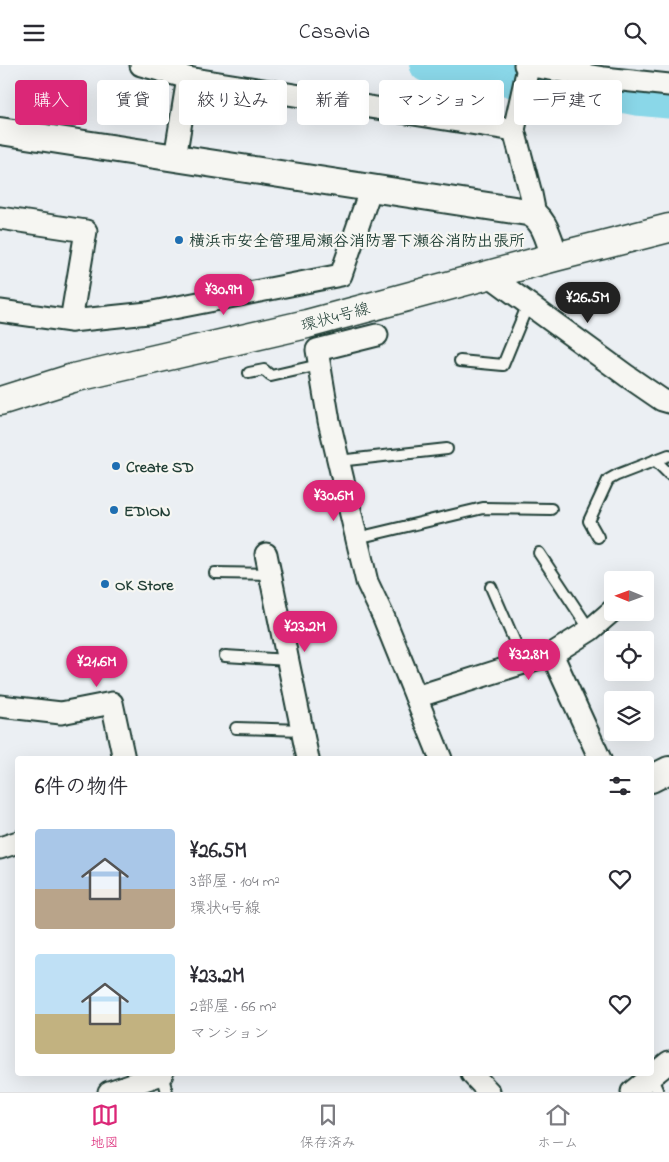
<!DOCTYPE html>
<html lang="ja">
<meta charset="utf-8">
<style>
body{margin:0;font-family:"Indie Flower","Klee One",sans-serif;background:#f7f7f7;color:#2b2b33;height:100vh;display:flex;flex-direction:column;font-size:19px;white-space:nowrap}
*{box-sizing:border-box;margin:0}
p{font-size:16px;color:#7c7c81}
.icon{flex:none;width:28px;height:28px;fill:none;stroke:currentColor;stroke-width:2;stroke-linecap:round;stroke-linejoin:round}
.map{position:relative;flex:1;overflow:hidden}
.sheet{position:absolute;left:15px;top:691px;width:639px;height:320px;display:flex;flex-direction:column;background:#fff;border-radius:5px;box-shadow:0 5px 20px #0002}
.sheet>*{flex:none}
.hud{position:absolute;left:15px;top:15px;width:640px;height:45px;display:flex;gap:10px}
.needle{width:32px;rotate:271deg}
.buttons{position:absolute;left:604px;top:506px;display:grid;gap:10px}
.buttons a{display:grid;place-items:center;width:50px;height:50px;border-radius:5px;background:#fff;box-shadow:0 5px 20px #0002;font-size:25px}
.price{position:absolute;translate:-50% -42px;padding:0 11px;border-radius:18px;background:#db2777;color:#fff;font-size:16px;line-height:32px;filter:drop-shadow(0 1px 2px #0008)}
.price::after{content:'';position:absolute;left:50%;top:30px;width:15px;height:11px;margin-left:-8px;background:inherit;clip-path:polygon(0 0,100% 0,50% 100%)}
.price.active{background:#222;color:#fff}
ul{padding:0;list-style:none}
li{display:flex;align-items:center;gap:15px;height:125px;padding:0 20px}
li span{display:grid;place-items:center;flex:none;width:140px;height:100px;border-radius:5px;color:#555}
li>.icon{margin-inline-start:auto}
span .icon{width:60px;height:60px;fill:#fffc;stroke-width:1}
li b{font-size:21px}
h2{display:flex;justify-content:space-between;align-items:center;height:60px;padding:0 20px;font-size:21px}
.tag{padding:0 18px;border-radius:5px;background:#fff;box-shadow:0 5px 20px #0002;font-size:18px;line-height:45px}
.tag.active{background:#db2777;color:#fff}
header{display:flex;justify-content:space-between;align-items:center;height:65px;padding:0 20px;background:#fff;font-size:22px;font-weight:600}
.tab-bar{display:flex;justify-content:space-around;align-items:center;height:70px;border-top:1px solid #e1e1e2;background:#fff;font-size:14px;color:#7c7c81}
.tab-bar a{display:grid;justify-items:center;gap:2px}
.tab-bar .active{color:#db2777}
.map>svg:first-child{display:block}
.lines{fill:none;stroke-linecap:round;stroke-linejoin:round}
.river{stroke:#8ad7e8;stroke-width:35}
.service-casing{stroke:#1f3d34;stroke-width:14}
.minor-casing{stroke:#1f3d34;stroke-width:25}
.tertiary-casing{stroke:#1f3d34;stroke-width:30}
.primary-casing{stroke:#1f3d34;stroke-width:31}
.service{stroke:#f6f6f2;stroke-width:10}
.minor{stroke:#f6f6f2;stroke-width:21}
.tertiary{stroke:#f6f6f2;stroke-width:26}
.primary{stroke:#f6f6f2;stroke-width:28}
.poi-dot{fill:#1f6fb2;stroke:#f6f6f2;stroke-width:2}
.labels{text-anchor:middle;stroke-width:4.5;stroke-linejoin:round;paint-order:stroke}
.poi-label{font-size:16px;font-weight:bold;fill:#1f3d34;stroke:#f6f6f2;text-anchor:start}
.street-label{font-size:16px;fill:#1f3d34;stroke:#f6f6f2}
</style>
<header><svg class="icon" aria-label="menu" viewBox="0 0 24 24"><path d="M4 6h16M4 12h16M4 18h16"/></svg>Casavia<svg class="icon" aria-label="search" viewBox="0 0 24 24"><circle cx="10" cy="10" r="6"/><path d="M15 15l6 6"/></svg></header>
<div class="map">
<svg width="669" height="1027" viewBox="0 0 669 1027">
<rect width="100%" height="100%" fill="#ebeff3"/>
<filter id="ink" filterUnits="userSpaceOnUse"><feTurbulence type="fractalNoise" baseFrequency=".02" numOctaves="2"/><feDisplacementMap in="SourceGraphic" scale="10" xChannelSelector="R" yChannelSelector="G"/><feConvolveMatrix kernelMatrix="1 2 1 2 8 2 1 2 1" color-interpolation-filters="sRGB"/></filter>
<g filter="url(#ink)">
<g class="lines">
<polyline class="river" points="427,0 506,13 539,23 601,26 637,33 669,36"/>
<defs>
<g id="service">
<polyline points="460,296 503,300 528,239"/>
<polyline points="249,308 264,305 271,311 319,300"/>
<polyline points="655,395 669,409"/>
<polyline points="338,396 447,384"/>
<polyline points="598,472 589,456 608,415 617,410 669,390"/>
<polyline points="357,473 483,443 551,444"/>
<polyline points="539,488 590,565"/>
<polyline points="215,508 270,509"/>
<polyline points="491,522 524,598"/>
<polyline points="225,591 288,595"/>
<polyline points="236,663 303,665"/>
<polyline points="162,1009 167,1027"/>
<polyline points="651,1011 658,1027"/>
</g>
<g id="minor">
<polyline points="141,0 188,13 514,65"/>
<polyline points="525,0 604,13 669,20"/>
<polyline points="527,7 514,65 531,129 535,149"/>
<polyline points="175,93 188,13"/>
<polyline points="0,153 86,166 71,256"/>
<polyline points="490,211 627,311 662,335 669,337"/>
<polyline points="0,246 71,256 148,248 341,210 371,123"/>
<polyline points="377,270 317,285 329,356 367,517 384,553 441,694"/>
<polyline points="266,489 308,694"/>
<polyline points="552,589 600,694"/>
<polyline points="416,632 552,589 590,565 612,546"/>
<polyline points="0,641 61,648 112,638 124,694"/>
<polyline points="0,783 18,777"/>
<polyline points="472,1009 489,1027"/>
<polyline points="109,1027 162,1009"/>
<polyline points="632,1027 669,997"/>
</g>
<g id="tertiary">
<path d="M0,66L527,147C545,152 549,176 555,192"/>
<polyline points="651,714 669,705"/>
</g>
<polyline id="primary" points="0,336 73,313 307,259 555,192 669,163"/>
</defs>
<use href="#service" class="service-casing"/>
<use href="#minor" class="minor-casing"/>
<use href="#tertiary" class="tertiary-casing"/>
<use href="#primary" class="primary-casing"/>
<use href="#service" class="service"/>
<use href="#minor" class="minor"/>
<use href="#tertiary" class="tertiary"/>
<use href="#primary" class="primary"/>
</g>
</g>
<g class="poi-dot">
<circle cx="179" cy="175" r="5"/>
<circle cx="116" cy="401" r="5"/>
<circle cx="114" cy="445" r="5"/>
<circle cx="105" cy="519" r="5"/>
</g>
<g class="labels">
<g class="poi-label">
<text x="189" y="181">横浜市安全管理局瀬谷消防署下瀬谷消防出張所</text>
<text x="126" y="407">Create SD</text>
<text x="124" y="451">EDION</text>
<text x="115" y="525">OK Store</text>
</g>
<g class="street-label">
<text transform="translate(335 251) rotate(-15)" y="6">環状4号線</text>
</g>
</g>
</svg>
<div class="buttons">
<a><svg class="needle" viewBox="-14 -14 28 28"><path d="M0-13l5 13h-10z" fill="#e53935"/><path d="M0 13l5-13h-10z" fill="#7c7c81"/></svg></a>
<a><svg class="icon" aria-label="locate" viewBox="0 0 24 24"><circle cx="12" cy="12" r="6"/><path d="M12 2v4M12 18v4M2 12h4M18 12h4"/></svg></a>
<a><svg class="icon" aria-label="layers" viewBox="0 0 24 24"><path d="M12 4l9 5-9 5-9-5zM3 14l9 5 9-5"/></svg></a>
</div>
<b class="price" style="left:224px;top:251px">¥30.9M</b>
<b class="price active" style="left:588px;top:259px">¥26.5M</b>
<b class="price" style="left:334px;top:457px">¥30.6M</b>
<b class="price" style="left:305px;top:588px">¥23.2M</b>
<b class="price" style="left:529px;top:616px">¥32.8M</b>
<b class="price" style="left:97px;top:623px">¥21.6M</b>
<div class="hud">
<a class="tag active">購入</a>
<a class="tag">賃貸</a>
<a class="tag">絞り込み</a>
<a class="tag">新着</a>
<a class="tag">マンション</a>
<a class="tag">一戸建て</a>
</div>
<section class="sheet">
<h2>6件の物件<svg class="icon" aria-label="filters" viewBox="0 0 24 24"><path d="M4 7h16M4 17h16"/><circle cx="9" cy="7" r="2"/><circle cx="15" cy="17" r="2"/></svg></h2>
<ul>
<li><span style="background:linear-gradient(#a9c7e8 60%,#b9a48a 0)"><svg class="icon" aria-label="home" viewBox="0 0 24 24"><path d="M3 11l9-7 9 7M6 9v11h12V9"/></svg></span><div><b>¥26.5M</b><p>3部屋 · 104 m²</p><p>環状4号線</p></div><svg class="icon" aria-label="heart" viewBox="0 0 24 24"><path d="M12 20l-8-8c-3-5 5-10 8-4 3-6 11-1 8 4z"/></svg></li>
<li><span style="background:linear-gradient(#bfe0f5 60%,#c2b280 0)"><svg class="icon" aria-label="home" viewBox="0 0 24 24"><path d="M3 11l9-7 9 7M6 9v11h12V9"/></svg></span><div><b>¥23.2M</b><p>2部屋 · 66 m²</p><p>マンション</p></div><svg class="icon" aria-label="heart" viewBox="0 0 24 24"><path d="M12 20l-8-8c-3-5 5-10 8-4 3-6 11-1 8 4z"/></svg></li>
</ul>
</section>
</div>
<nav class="tab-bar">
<a class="active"><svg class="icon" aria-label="map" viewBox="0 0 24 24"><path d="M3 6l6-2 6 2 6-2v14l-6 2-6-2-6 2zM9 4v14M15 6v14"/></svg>地図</a>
<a><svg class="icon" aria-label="saved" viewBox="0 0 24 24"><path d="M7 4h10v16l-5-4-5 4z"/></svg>保存済み</a>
<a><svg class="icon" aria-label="home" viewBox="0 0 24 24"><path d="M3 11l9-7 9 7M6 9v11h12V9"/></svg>ホーム</a>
</nav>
